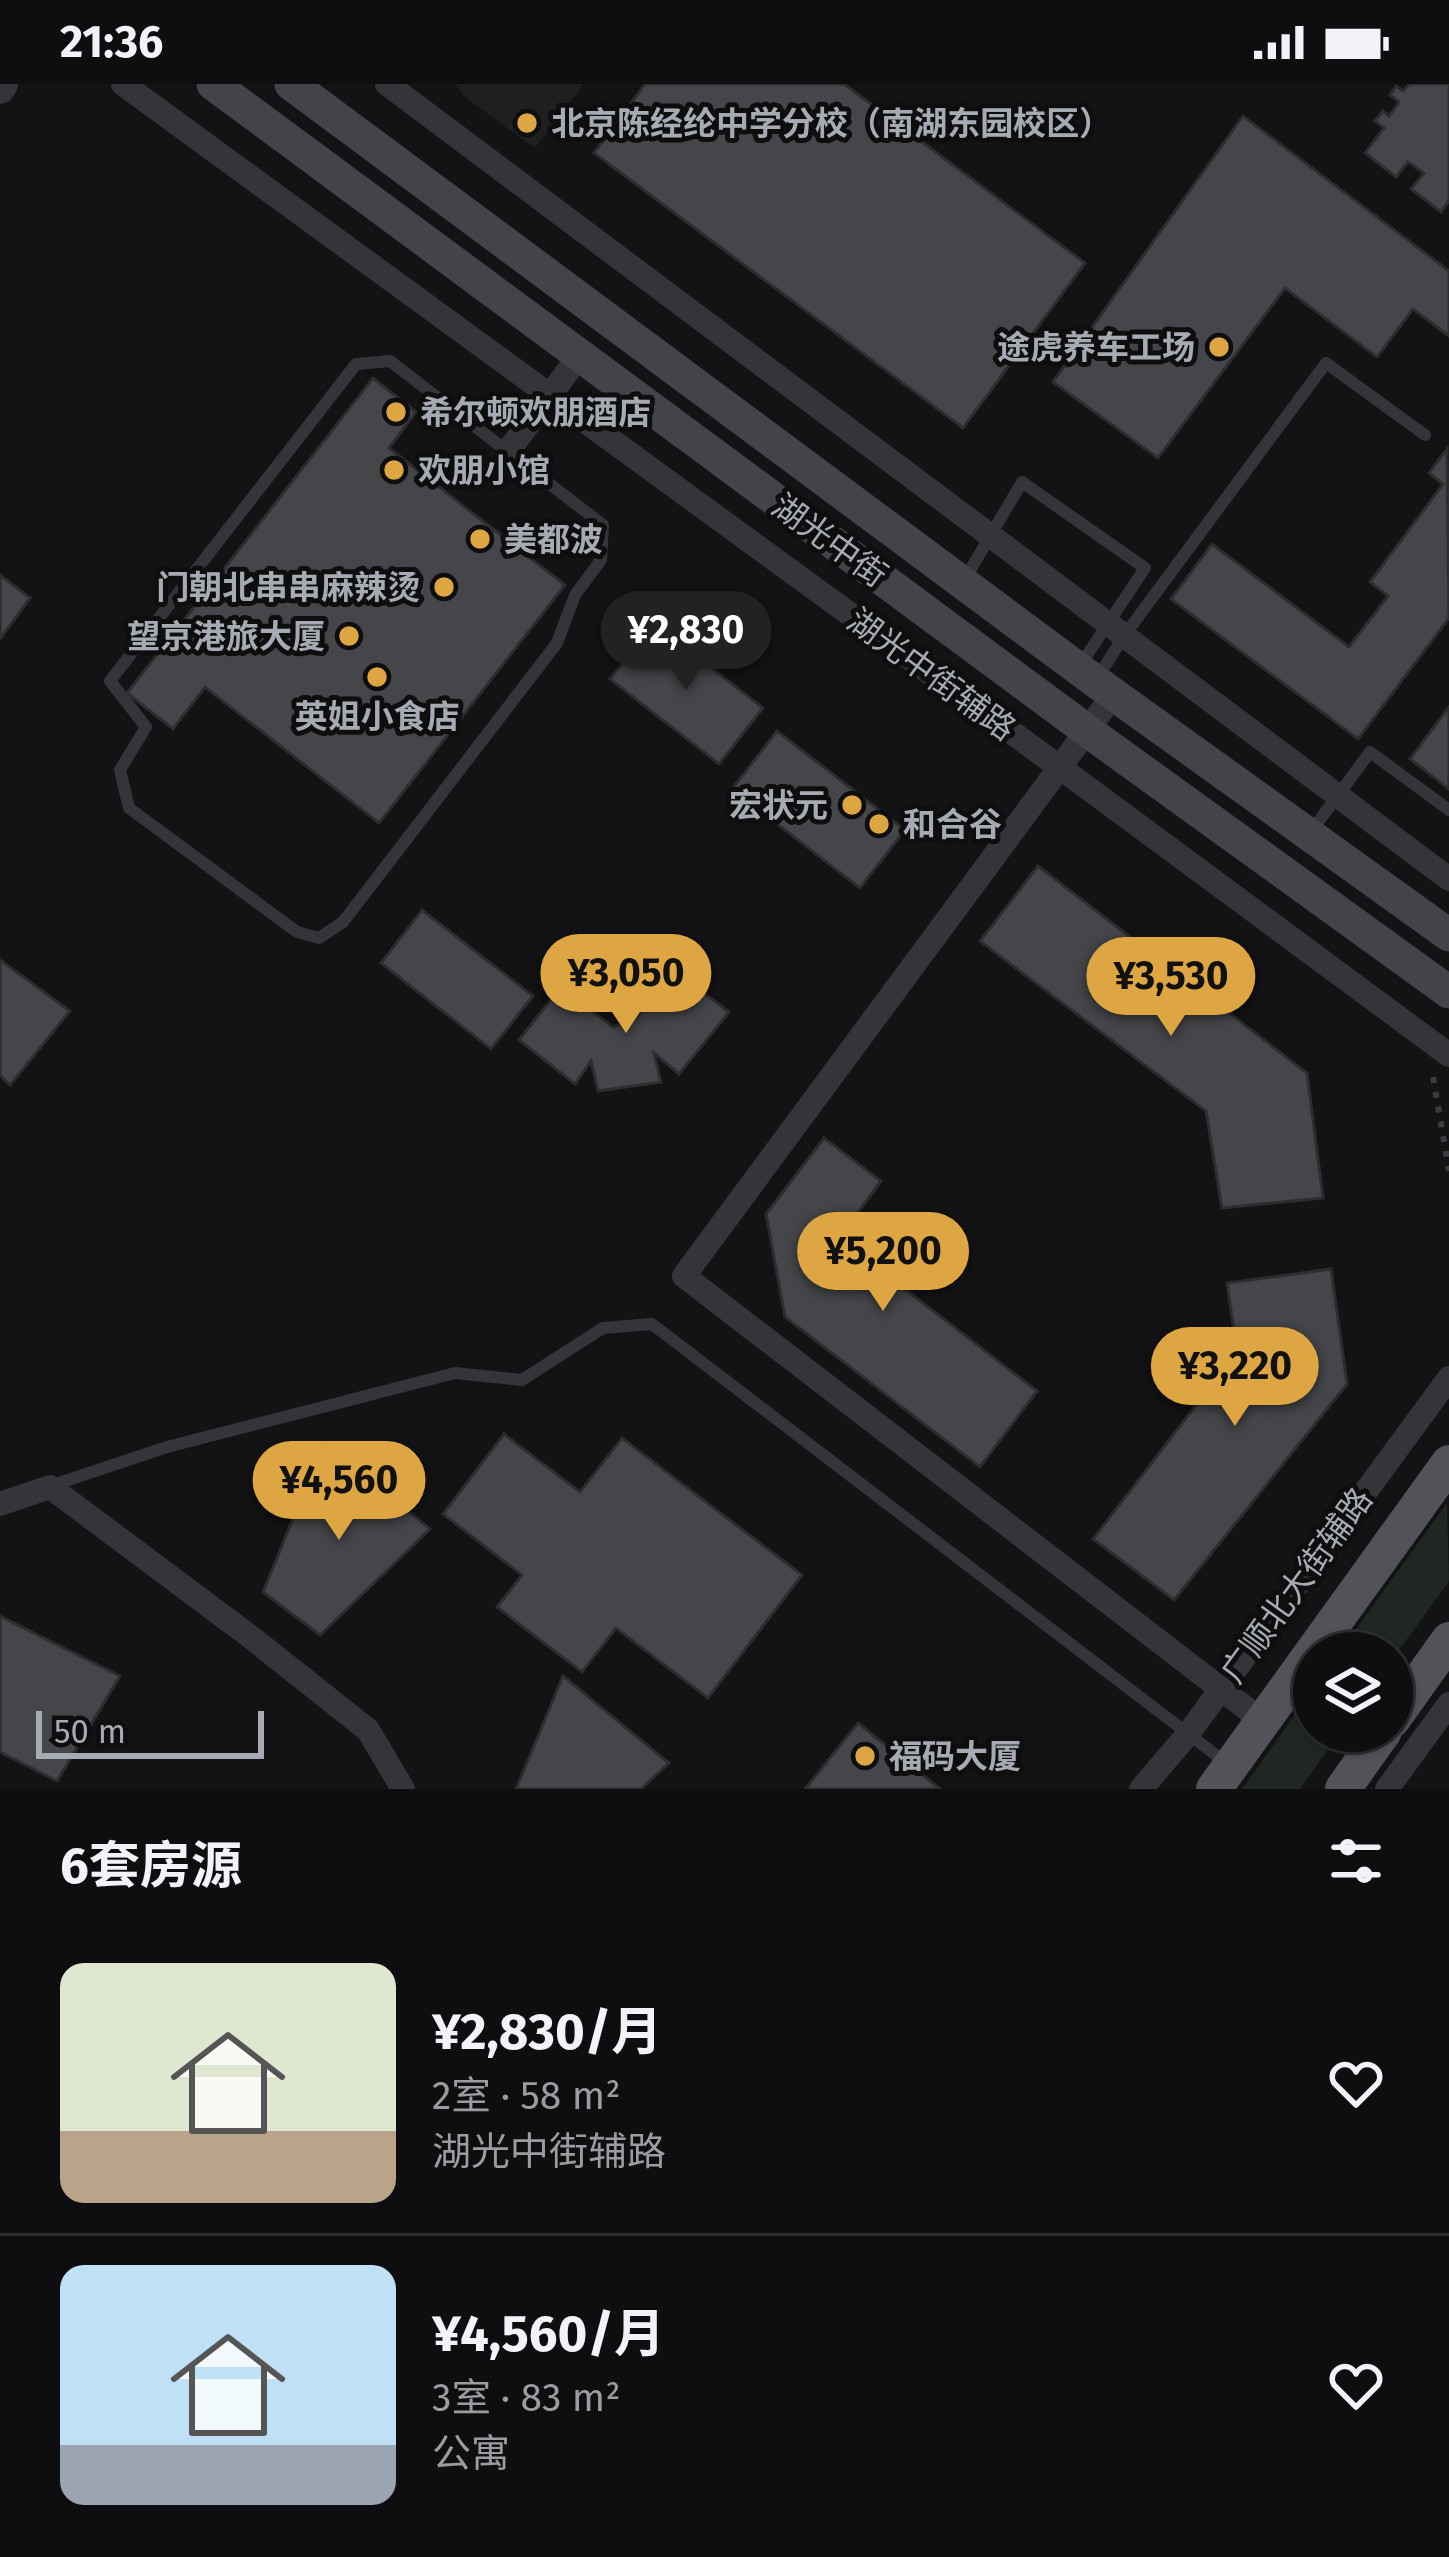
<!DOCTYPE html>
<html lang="zh">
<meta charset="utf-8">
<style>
body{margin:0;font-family:"Fira Sans","Noto Sans SC",sans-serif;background:#1c1c1e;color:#f1f3f6;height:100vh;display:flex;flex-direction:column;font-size:45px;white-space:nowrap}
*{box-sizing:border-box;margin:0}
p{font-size:39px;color:#9b9c9f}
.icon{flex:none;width:66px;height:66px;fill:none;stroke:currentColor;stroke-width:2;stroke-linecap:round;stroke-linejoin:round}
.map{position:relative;height:1705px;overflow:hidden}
.sheet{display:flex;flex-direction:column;background:#0e0e10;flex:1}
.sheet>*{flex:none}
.tools{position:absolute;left:1293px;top:1548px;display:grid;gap:24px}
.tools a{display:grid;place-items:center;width:120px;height:120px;border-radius:50%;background:#0e0e10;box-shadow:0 3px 9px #0004,0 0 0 3px #2e2e30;font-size:60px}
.scale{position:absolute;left:36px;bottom:30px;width:228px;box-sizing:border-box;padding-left:12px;border:6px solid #a6abb3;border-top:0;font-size:33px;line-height:42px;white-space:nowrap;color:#a6abb3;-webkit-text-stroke:9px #0e0e0f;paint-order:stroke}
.price{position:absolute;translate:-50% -102px;padding:0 27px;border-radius:42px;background:#dda643;color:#111;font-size:39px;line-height:78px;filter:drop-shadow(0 3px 6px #0008)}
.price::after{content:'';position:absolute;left:50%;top:72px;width:36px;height:27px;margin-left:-18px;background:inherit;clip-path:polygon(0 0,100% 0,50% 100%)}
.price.selected{background:#222;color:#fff}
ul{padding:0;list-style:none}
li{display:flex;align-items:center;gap:36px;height:300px;padding:0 60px}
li+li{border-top:3px solid #2e2e30}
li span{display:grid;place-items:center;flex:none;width:336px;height:240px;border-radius:24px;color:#555}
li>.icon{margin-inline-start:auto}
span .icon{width:144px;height:144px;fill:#fffc;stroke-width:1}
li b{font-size:51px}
h2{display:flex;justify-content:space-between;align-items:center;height:144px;padding:0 60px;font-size:51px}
.status{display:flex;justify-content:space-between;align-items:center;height:84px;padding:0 60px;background:#0e0e10;direction:ltr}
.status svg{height:33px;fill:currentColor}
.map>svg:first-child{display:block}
.built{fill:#1f1f21}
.green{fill:#202621}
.building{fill:#454649;stroke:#2d2d30;stroke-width:3}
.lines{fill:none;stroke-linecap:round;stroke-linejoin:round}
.path{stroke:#3b3c40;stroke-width:6;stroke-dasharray:6 9;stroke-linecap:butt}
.service{stroke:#353539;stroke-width:12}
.minor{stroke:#353539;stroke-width:24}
.tertiary{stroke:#353539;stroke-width:30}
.secondary{stroke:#434449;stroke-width:33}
.primary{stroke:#515358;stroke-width:36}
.poi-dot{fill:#dda643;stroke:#0e0e0f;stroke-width:4.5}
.labels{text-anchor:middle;stroke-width:10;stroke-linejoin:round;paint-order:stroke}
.poi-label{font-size:33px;font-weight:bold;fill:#a6abb3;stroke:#0e0e0f;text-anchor:start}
.street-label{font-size:33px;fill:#a6abb3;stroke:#0e0e0f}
</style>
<div class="status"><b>21:36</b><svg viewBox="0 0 49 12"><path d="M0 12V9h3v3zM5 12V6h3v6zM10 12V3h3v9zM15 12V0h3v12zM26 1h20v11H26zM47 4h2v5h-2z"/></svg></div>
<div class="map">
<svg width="1449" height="1705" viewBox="0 0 1449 1705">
<rect width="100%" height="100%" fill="#131315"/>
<polygon class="built" points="455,0 584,0 535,64 466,14"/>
<g class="green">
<polygon points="1447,1419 1449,1497 1392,1576 1392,1569 1339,1569"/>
<polygon points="1314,1604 1314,1647 1341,1647 1300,1705 1242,1705"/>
</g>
<g class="building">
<polygon points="645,0 844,0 1085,179 963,344 594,69"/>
<polygon points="1409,0 1449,0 1449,117 1441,128 1411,105 1424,89 1408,78 1396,93 1365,69 1384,44 1375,37 1383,27 1389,32 1399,18 1390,11 1396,2 1403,7"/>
<polygon points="1243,32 1449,187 1449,252 1413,225 1377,273 1285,204 1158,374 1053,298"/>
<polygon points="373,294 416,328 389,364 565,501 379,739 205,603 173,645 127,609"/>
<polygon points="1447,365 1449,534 1358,655 1171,515 1212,460 1349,563 1388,512 1370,498 1443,400 1429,389"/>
<polygon points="0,491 30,514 0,555"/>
<polygon points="654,539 763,624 719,680 610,595"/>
<polygon points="1449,623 1449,705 1410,675"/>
<polygon points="777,647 905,746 860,804 732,705"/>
<polygon points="1038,782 1307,989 1323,1114 1222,1124 1206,1027 980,857"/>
<polygon points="422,826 533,912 491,965 381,879"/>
<polygon points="0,876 70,927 10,1001 0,991"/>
<polygon points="674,886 729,928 679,990 654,969 661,998 598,1007 591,977 575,1000 519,956 561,903 613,943 634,936"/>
<polygon points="824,1054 881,1097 839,1154 1037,1307 980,1383 785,1233 766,1130"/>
<polygon points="1331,1185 1347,1300 1174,1516 1093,1455 1237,1268 1227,1199"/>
<polygon points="504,1350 580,1408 622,1354 802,1491 708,1614 616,1544 582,1588 497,1523 522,1491 443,1430"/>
<polygon points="324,1359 430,1445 320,1551 263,1508"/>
<polygon points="0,1532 120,1592 57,1697 0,1668"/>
<polygon points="563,1592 669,1679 641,1705 516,1705"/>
<polygon points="858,1639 940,1705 805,1705"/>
</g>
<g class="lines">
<polyline class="path" points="1433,993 1449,1087"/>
<g class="service">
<polygon points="390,277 603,441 601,476 575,511 557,559 343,838 319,854 297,848 129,724 120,686 146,643 110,597 356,280"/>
<polyline points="965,495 1022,398 1145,484 1079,583"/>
<polyline points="1096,596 1124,552 1326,279 1425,351"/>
<polyline points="1310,749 1370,668 1449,726"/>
<polyline points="50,1402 167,1363 455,1289 522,1296 603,1244 652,1240 1229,1681"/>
</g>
<g class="minor">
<polyline points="123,0 1062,685 1449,971"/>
<polyline points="387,0 1449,795"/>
<polyline points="509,366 580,271"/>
<polyline points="1114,610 684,1192 1264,1638"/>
<polyline points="0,1420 50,1403 252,1554 368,1646 403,1705"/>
<polyline points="1141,1705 1188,1650 1449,1294"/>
<polyline points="1387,1705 1449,1620"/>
</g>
<polyline class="tertiary" points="0,5 3,0"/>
<g class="secondary">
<polyline points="213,0 1089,648 1449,908"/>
<polyline points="291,0 1095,597 1449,851"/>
</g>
<g class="primary">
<polyline points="1392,1636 1449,1556"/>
<polyline points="1214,1705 1449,1379"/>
<polyline points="1343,1705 1384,1647"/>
</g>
</g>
<g class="poi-dot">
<circle cx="527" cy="39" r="12"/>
<circle cx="1219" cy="263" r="12"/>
<circle cx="396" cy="328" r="12"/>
<circle cx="394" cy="386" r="12"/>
<circle cx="480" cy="455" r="12"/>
<circle cx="444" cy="503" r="12"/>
<circle cx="349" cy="552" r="12"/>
<circle cx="377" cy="593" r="12"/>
<circle cx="852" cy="721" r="12"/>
<circle cx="879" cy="740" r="12"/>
<circle cx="865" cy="1672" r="12"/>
</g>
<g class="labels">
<g class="poi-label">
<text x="551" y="51">北京陈经纶中学分校（南湖东园校区）</text>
<text x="1195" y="275" text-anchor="end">途虎养车工场</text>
<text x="420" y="340">希尔顿欢朋酒店</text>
<text x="418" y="398">欢朋小馆</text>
<text x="504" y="467">美都波</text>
<text x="420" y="515" text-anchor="end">门朝北串串麻辣烫</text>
<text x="325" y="564" text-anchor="end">望京港旅大厦</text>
<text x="377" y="644" text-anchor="middle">英姐小食店</text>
<text x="828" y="733" text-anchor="end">宏状元</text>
<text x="903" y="752">和合谷</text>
<text x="889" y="1684">福码大厦</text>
</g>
<g class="street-label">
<text transform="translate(830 456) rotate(36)" y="12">湖光中街</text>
<text transform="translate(932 590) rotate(36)" y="12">湖光中街辅路</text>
<text transform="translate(1296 1501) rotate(-54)" y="12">广顺北大街辅路</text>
</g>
</g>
</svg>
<div class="tools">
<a><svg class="icon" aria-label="layers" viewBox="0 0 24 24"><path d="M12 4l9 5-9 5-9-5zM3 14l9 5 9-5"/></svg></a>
</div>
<div class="scale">50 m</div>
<b class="price selected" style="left:686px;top:609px">¥2,830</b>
<b class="price" style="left:626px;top:952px">¥3,050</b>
<b class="price" style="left:1171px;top:955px">¥3,530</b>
<b class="price" style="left:883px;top:1230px">¥5,200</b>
<b class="price" style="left:1235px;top:1345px">¥3,220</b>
<b class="price" style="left:339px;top:1459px">¥4,560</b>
</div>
<section class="sheet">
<h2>6套房源<svg class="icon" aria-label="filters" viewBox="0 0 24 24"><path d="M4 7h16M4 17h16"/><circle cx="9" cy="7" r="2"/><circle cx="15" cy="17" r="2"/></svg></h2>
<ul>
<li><span style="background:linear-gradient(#dfe7d0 70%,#b9a48a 0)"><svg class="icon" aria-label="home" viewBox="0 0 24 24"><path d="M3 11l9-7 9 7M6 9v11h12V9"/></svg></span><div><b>¥2,830/月</b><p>2室 · 58 m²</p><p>湖光中街辅路</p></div><svg class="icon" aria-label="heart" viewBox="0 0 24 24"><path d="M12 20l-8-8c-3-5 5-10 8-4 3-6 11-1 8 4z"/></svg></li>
<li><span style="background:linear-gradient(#bfe0f5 75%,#9aa5b1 0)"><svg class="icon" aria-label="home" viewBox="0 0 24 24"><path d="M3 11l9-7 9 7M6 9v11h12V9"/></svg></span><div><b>¥4,560/月</b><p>3室 · 83 m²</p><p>公寓</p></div><svg class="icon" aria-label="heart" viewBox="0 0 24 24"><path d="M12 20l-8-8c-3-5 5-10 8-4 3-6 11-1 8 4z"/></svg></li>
</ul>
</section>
